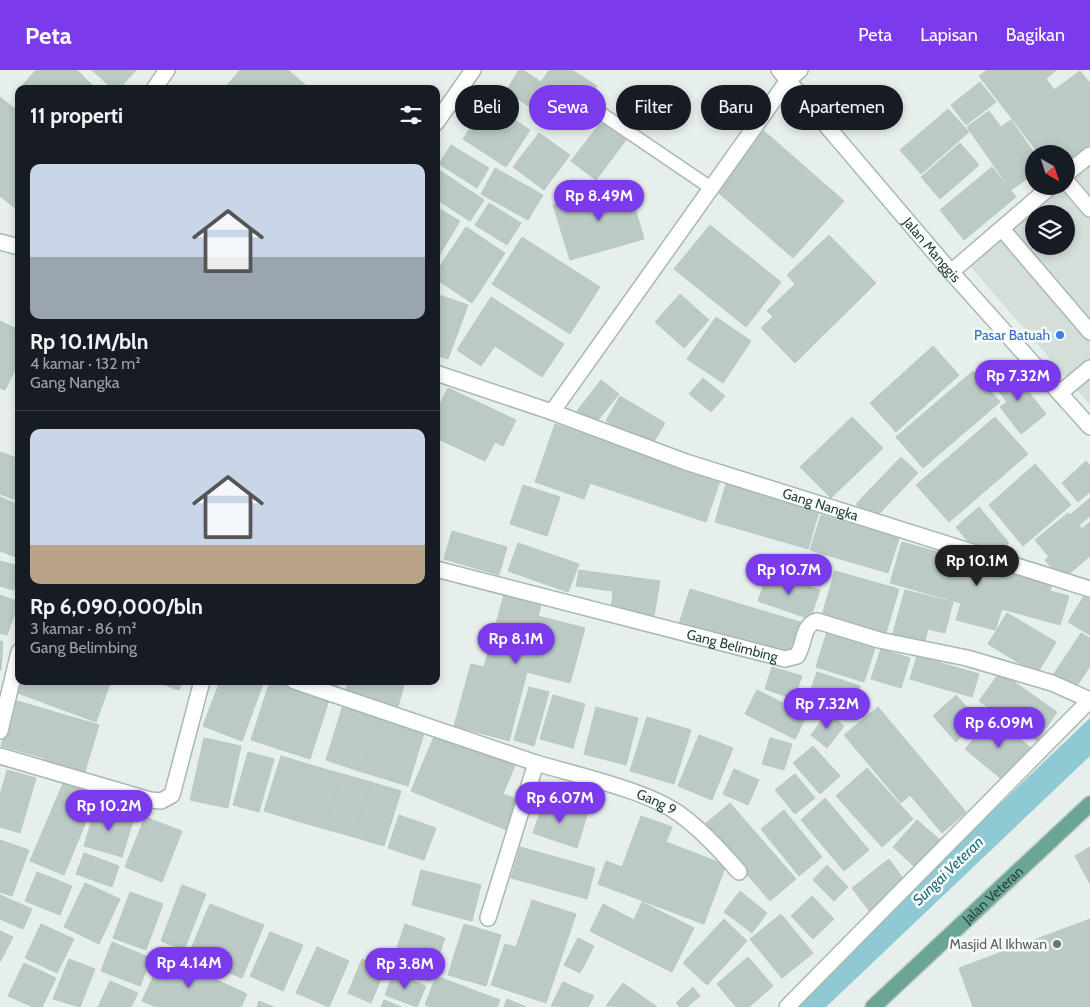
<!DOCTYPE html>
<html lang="id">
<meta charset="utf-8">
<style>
body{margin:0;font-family:Cabin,sans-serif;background:#20242c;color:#f1f3f6;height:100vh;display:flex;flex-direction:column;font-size:19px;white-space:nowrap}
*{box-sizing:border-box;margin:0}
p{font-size:16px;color:#9ea1a6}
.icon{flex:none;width:28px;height:28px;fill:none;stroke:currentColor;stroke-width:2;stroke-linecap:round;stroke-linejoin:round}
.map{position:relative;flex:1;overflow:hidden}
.panel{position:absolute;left:15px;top:15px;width:425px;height:600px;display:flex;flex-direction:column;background:#171b24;border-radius:10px;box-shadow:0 2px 8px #0003}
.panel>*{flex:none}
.top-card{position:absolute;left:455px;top:15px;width:475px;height:45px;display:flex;gap:10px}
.needle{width:32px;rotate:141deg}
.controls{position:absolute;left:1025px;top:75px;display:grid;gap:10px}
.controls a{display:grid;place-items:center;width:50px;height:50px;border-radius:50%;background:#171b24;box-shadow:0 2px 8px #0003;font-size:25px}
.price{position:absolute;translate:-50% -42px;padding:0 11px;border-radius:18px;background:#7c3aed;color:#fff;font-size:16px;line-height:32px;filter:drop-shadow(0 1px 2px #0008)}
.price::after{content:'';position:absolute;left:50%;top:30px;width:15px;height:11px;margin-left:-8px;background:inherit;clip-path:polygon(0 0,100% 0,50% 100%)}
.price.selected{background:#222;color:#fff}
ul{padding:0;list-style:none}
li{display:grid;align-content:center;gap:10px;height:265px;padding:0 15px}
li+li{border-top:1px solid #363941}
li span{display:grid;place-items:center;height:155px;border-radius:10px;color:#555}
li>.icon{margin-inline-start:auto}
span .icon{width:90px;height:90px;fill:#fffc;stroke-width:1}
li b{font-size:21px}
h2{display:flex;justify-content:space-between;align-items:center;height:60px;padding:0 15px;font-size:21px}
.chip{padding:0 18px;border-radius:22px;background:#171b24;box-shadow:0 2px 8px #0003;font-size:18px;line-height:45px}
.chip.selected{background:#7c3aed;color:#fff}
header{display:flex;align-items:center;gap:30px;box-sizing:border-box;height:70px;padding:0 25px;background:#7c3aed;color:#fff}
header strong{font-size:24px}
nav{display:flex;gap:28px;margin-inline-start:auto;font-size:18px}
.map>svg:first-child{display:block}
.built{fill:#d4dfda;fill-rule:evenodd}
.water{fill:#8ec9d4}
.building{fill:#bbcac4;stroke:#b8c9c2}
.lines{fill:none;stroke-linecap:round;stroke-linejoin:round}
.lane-casing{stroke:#a8b8b2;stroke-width:15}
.street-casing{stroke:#a8b8b2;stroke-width:18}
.secondary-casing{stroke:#a4bbb3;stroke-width:18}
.primary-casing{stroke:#c2cac8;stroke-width:18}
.lane{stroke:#fff;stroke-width:12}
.street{stroke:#fff;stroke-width:15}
.secondary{stroke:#fff;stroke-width:15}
.primary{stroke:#6aa596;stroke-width:15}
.shop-dot{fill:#3f7fe0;stroke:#f7fbf9;stroke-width:2}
.worship-dot{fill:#6b7280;stroke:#f7fbf9;stroke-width:2}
.labels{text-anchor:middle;stroke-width:5;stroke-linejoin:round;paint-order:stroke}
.street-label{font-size:14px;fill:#24423a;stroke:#f7fbf9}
.shop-label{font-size:14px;fill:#366cbe;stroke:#f7fbf9;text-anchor:end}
.worship-label{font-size:14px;fill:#5b616d;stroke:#f7fbf9;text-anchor:end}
.water-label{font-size:15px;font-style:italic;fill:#1c6f80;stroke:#f7fbf9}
</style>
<header>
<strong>Peta</strong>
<nav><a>Peta</a><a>Lapisan</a><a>Bagikan</a></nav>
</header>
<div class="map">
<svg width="1090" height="937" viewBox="0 0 1090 937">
<rect width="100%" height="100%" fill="#e6efeb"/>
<path class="built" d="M1090,95V335L970,196ZM1034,144H1066V176H1034Z"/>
<polygon class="water" points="1090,648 1090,686 826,937 787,937"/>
<g class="building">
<polygon points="36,0 77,0 96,19 19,19"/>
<polygon points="92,0 136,0 119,19 113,19"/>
<polygon points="240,0 288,0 310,19 224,19"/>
<polygon points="519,0 523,0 541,12 549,0 572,0 597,16 583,37 553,17 537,42 506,21"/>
<polygon points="987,0 1056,0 1046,9 1090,67 1090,75 1066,94 1066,84 1039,84 979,6"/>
<polygon points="1080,1 1090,13 1090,67 1054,20"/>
<polygon points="980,12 996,32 966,55 951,35"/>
<polygon points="632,17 658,27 648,53 622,43"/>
<polygon points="0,27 19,42 19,133 15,138 0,126"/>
<polygon points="487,32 530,60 506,97 463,69"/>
<polygon points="948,39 969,62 921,104 900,80"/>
<polygon points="989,41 1001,57 1011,50 1035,84 1034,104 1011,120 967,57"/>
<polygon points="601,52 626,70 596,110 571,91"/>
<polygon points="764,61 844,131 793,188 713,118"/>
<polygon points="539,63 570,85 544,120 513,97"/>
<polygon points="960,73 979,95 940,129 921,107"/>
<polygon points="451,75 489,98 477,118 439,94"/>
<polygon points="992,97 1016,127 964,170 940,140"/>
<polygon points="436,98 484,130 470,151 436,129"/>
<polygon points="495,98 543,125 528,150 481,124"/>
<polygon points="628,113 644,169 570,190 553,135"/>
<polygon points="489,133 521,153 507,175 475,155"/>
<polygon points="436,137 460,151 436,191"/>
<polygon points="710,155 781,212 746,257 674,199"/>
<polygon points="466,157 505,183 472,233 436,209 436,202"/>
<polygon points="829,165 876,213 795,293 761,258 773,247 767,241 795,214 787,205"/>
<polygon points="522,167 600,217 570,264 492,214"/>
<polygon points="436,224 468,235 448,289 436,285"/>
<polygon points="680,224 709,250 684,278 655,252"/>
<polygon points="491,227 564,274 542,307 495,276 481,296 457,280"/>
<polygon points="716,247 751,271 723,313 687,289"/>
<polygon points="0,251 19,260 19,292 5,320 0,318"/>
<polygon points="933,276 959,305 896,362 870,333"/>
<polygon points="1010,298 1046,344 1021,364 1000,337 1007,332 992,312"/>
<polygon points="973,301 1000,332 923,398 896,367"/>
<polygon points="703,308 725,326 711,342 689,324"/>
<polygon points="601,310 619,324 594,355 577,341"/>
<polygon points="448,318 516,350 503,376 495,372 485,391 436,368 436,342"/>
<polygon points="620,326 665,353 651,377 606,351"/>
<polygon points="852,347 883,378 831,428 800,397"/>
<polygon points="995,347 1028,384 949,452 916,415"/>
<polygon points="555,354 720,411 706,452 590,413 584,429 535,412"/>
<polygon points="0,382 19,389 19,431 0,424"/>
<polygon points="901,387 918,403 873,450 856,434"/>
<polygon points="1086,391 1090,396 1090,422 1078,432 1062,413"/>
<polygon points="1035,394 1071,435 1023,476 989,435"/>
<polygon points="726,414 819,441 808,479 715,452"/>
<polygon points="523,415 560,427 547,466 510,454"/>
<polygon points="0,427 19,435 19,488 0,481"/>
<polygon points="1090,428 1090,446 1079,455 1082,459 1049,487 1035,470 1068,443 1070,445"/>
<polygon points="979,437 1009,473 992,487 985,478 978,484 956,457"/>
<polygon points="821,445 899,468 888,503 810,480"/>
<polygon points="1090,452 1090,486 1062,510 1045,490"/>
<polygon points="452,461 507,477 499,505 444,489"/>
<polygon points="902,472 1052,514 1050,521 1069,526 1060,555 1002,539 995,560 956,550 961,533 890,513"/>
<polygon points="518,473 579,494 568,522 508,501"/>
<polygon points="796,485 828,496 821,516 790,505"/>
<polygon points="0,491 19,496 14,520 0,516"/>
<polygon points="579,500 660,511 654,546 611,540 613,521 576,516"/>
<polygon points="835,501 899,519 886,563 822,545"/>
<polygon points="768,502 820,520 810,549 758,531"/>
<polygon points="690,519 803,553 792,588 679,554"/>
<polygon points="905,520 953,532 945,563 928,559 923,579 891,570"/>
<polygon points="505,521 542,531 538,546 585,558 570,613 527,602 509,671 454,656 471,594 484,597"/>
<polygon points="1085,524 1090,527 1090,565 1068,552"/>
<polygon points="0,525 19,532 7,565 0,563"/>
<polygon points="1007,543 1056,572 1037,604 988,574"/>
<polygon points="827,562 875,578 864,612 816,597"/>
<polygon points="1081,563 1090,568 1090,596 1075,619 1053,605"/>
<polygon points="0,571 3,572 1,600 0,600"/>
<polygon points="881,579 910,588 901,618 871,609"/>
<polygon points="917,586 979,604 972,627 910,609"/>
<polygon points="772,597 802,606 794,629 765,619"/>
<polygon points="817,602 860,616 850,645 807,631"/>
<polygon points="1000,602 1057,642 1037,671 979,631"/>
<polygon points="19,611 111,611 96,652 15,622"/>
<polygon points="154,611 182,611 179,620"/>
<polygon points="220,611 264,611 242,671 203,656"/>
<polygon points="270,611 279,611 330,627 310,689 251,670"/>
<polygon points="316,611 340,611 338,617"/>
<polygon points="348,611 405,611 398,637 345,623"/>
<polygon points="529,617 549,622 534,676 514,670"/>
<polygon points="757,620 807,645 795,669 745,644"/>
<polygon points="553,625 585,634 573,678 540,669"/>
<polygon points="956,625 979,651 956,672 933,646"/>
<polygon points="14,630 99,655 84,705 43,694 44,688 1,676"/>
<polygon points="343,635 379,646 362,702 326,690"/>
<polygon points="596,637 638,648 626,695 584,684"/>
<polygon points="878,637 966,742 942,763 910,725 901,733 844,665"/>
<polygon points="827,643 844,656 827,678 811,665"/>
<polygon points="379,646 425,660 408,716 362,702"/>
<polygon points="993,646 1032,679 1005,712 965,679"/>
<polygon points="647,647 691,660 674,714 630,701"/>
<polygon points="436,662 516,693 503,724 519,730 507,760 411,721"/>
<polygon points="699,665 733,678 712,730 678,716"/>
<polygon points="204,668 241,676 228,738 190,730"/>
<polygon points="770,668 792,674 784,700 762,694"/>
<polygon points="813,676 840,706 820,724 793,693"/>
<polygon points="248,682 274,689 259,742 233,735"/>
<polygon points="281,686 311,695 294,750 264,741"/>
<polygon points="311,695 342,704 325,759 294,750"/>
<polygon points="867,698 913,749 882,777 836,726"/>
<polygon points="734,699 759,710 748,735 723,724"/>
<polygon points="7,700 36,708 20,763 0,757 0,725"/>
<polygon points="342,704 371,712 354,767 325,759"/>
<polygon points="795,704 815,728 795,744 775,720"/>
<polygon points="64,711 97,725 64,805 30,791"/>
<polygon points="371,712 401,721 384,776 354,767"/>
<polygon points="825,728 869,780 844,801 801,750"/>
<polygon points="544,731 587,745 577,778 533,763"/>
<polygon points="730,733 796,809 770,831 704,755"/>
<polygon points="96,736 134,748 122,787 84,776"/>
<polygon points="784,740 822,787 799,806 761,759"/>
<polygon points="399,745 436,758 424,790 388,778"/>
<polygon points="641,746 672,757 666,772 726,795 704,854 598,814 606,791 622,797"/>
<polygon points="145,747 182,761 162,812 125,797"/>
<polygon points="917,750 940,770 916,798 893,777"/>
<polygon points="0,770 29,780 12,826 0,822"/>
<polygon points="520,777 595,798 587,829 511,808"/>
<polygon points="1090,777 1090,814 1075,786"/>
<polygon points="84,783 119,796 112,817 76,804"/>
<polygon points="889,789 907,814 870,842 852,818"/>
<polygon points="827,795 848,817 834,831 813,810"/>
<polygon points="421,800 481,815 472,851 412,835"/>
<polygon points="37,802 72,816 60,845 25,831"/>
<polygon points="85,813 120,829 99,874 64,857"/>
<polygon points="182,815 206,824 184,880 161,871"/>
<polygon points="740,821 767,843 752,863 724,842"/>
<polygon points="130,822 163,834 146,880 113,868"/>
<polygon points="0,825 32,839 23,859 0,849"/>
<polygon points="812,826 834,849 813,869 791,846"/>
<polygon points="532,830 576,844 546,933 491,915 505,874 516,877"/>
<polygon points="642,832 694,858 672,902 590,861 603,834 634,850"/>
<polygon points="210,834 264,855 242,908 188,886"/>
<polygon points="781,844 813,883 782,908 750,869"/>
<polygon points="724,849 747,871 707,915 683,893"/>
<polygon points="1090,849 1090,937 973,937 959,898"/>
<polygon points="41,854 74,869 57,903 25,888"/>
<polygon points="405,854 445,868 430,911 390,898"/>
<polygon points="464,854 501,865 486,916 448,905"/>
<polygon points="0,861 13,867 0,892"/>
<polygon points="270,862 303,875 283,921 250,906"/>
<polygon points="578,868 594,876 580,903 564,895"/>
<polygon points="112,872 151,888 140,916 101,901"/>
<polygon points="317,877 349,891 329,937 296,923"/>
<polygon points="163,885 247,924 241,937 156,937 142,931"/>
<polygon points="748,887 773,916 749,937 736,937 717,914"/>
<polygon points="69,889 95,899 80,937 53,929"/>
<polygon points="362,889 385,899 371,933 348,923"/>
<polygon points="24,893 56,908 42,937 33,937 8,926"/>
<polygon points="394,903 426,916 417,937 385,925"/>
<polygon points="436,906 500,930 497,937 431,937 425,935"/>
<polygon points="110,911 138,923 131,937 98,937"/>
<polygon points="563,912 594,926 588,937 551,936"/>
<polygon points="623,913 657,937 606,936"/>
<polygon points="693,917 700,926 687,937 680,937 676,933"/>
<polygon points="507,929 526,937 504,937"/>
<polygon points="384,930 401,937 381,937"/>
<polygon points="259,931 274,937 257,937"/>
</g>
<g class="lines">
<defs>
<polyline id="lane" points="602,44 711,118"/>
<g id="street">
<polyline points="154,19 167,0"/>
<polyline points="436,53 473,0"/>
<polyline points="1066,104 1090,85"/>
<polyline points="1066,111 1090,139"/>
<polyline points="1002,159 1090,262"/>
<polyline points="0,172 19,177"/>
<polyline points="951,202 1051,116"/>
<polyline points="436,303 552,342 788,10 800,0"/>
<polyline points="1060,323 1090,298"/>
<path id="s1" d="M552,342L686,392L1090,519"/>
<path id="s2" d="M436,499L785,589L797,586C805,574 802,555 817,551L879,570L967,588L1052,613L1090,630L787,937"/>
<polyline points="294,611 536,693"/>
<polyline points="0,661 19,582"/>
<polyline points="0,686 150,730 161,731 172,725 202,611"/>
<path id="s3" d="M488,848L536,693C576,705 645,720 678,743C701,759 721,781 739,802"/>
</g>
<g id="secondary">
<path id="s4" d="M779,0L951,202L1090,357"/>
</g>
<g id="primary">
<path id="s5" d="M873,937L1090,734"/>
</g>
</defs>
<use href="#lane" class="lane-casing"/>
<use href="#street" class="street-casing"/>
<use href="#secondary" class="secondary-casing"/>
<use href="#primary" class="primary-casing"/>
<use href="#lane" class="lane"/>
<use href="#street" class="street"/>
<use href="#secondary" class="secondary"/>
<use href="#primary" class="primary"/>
</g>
<circle class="shop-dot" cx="1060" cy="265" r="5"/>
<circle class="worship-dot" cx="1057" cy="874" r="5"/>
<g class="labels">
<g class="street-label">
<text dy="5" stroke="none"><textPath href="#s4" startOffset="236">Jalan Manggis</textPath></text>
<text dy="5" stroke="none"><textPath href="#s1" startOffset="284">Gang Nangka</textPath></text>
<text dy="5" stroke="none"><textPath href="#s2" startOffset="306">Gang Belimbing</textPath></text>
<text dy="5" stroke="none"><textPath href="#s3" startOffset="289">Gang 9</textPath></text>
<text dy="5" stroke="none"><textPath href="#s5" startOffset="164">Jalan Veteran</textPath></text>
</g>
<g class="shop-label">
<text x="1050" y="270">Pasar Batuah</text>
</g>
<g class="worship-label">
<text x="1047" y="879">Masjid Al Ikhwan</text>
</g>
<g class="water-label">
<text transform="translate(948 801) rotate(-44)" y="5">Sungai Veteran</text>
</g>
</g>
</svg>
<div class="controls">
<a><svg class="needle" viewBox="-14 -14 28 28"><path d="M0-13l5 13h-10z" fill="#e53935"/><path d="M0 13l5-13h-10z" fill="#9ea1a6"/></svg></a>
<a><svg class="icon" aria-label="layers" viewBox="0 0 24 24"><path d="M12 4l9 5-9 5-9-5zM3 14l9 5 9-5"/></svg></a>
</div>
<b class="price" style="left:599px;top:152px">Rp 8.49M</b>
<b class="price" style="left:1018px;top:332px">Rp 7.32M</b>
<b class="price selected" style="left:977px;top:517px">Rp 10.1M</b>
<b class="price" style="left:789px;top:526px">Rp 10.7M</b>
<b class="price" style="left:516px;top:595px">Rp 8.1M</b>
<b class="price" style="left:827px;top:660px">Rp 7.32M</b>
<b class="price" style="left:999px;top:679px">Rp 6.09M</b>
<b class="price" style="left:560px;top:754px">Rp 6.07M</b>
<b class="price" style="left:109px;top:762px">Rp 10.2M</b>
<b class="price" style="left:189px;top:919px">Rp 4.14M</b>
<b class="price" style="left:405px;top:920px">Rp 3.8M</b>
<div class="top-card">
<a class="chip">Beli</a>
<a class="chip selected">Sewa</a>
<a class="chip">Filter</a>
<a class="chip">Baru</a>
<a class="chip">Apartemen</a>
</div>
<section class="panel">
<h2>11 properti<svg class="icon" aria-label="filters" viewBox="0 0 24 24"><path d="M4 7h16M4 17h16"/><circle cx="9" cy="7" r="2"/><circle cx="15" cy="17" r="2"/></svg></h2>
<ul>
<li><span style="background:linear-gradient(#c9d6e8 60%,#9aa5b1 0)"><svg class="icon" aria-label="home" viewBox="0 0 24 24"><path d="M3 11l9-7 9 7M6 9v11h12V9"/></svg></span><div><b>Rp 10.1M/bln</b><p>4 kamar · 132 m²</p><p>Gang Nangka</p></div></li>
<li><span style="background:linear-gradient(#c9d6e8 75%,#b9a48a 0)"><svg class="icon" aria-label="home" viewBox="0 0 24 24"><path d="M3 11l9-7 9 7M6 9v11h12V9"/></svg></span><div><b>Rp 6,090,000/bln</b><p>3 kamar · 86 m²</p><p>Gang Belimbing</p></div></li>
</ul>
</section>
</div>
